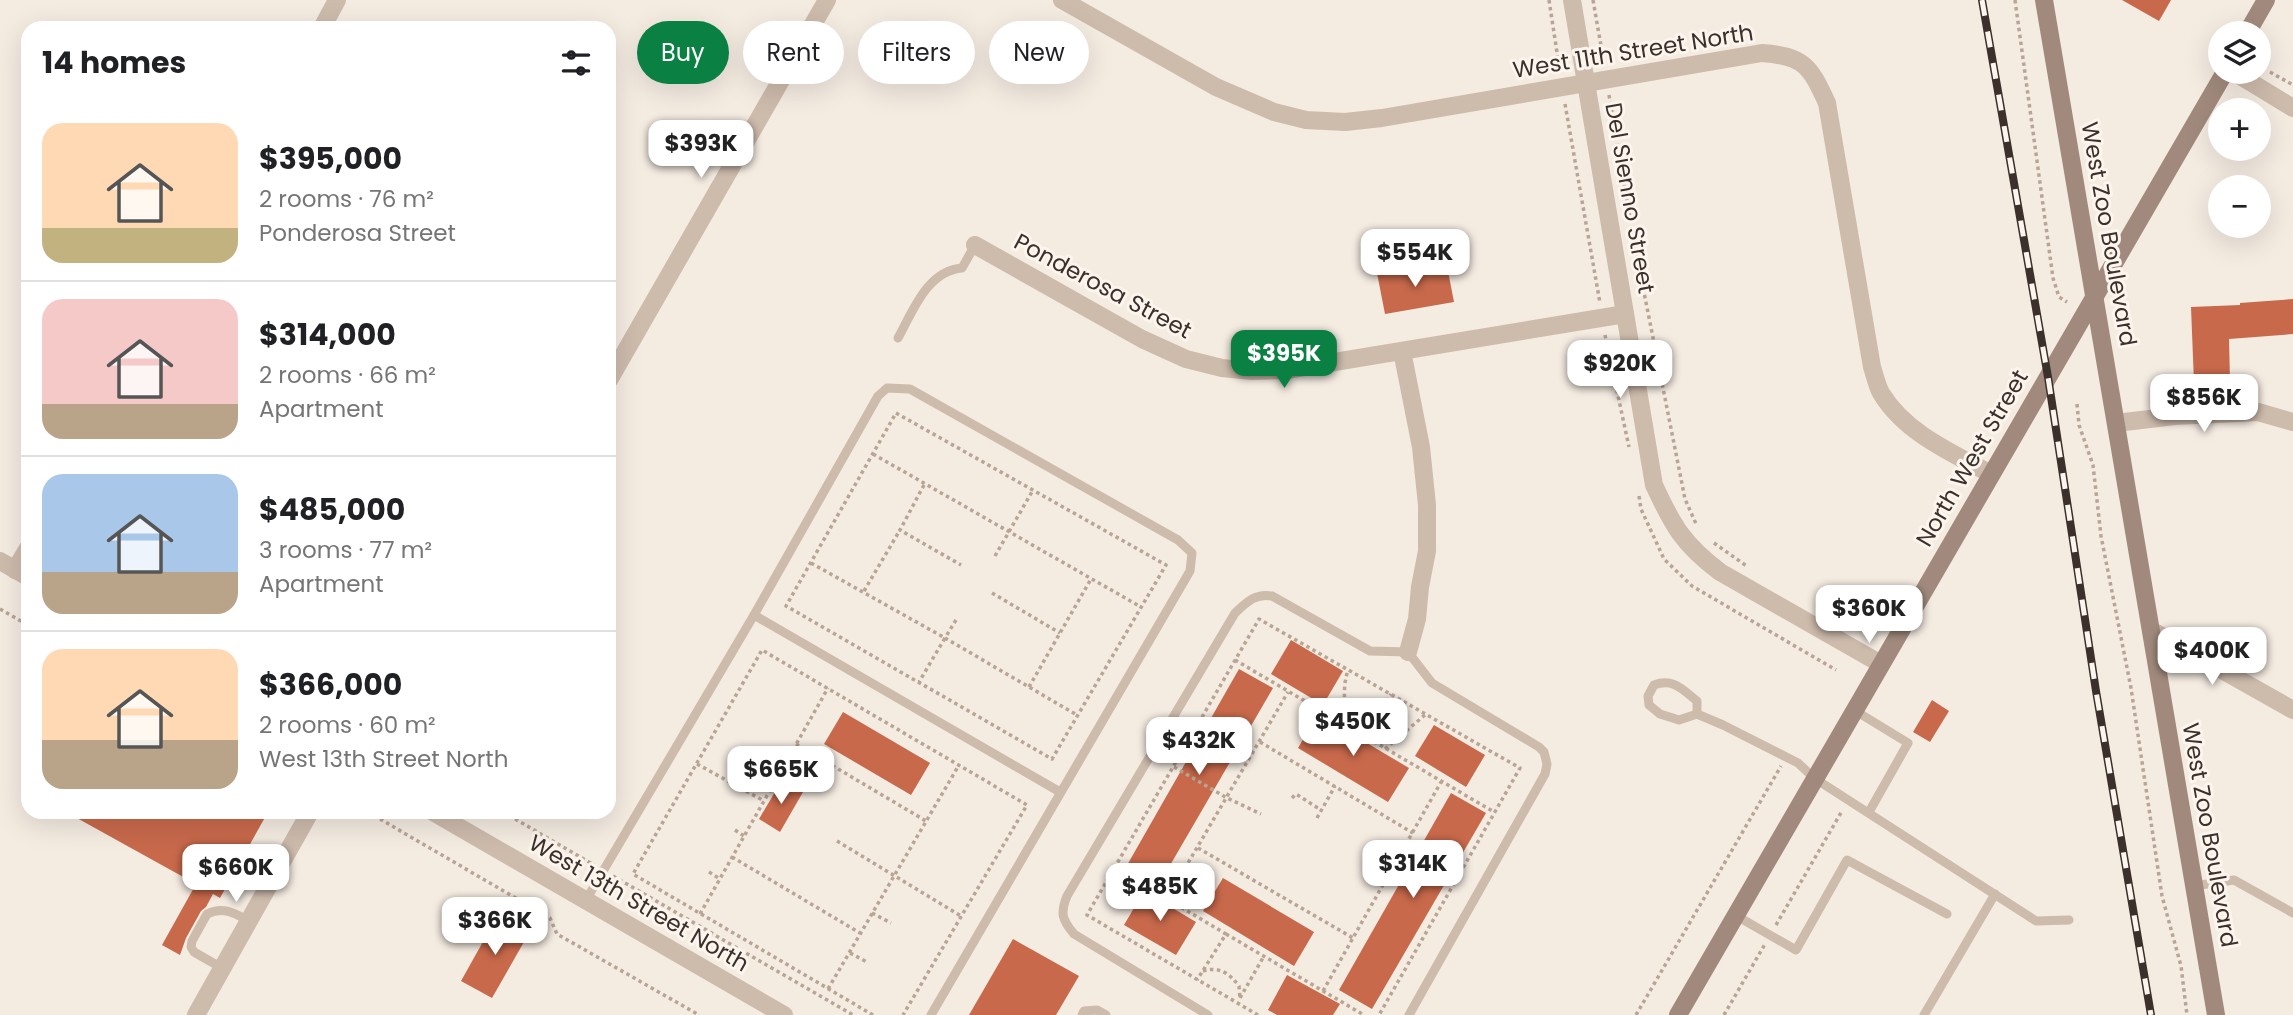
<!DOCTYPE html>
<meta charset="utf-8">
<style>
body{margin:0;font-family:Poppins,sans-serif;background:#f2f2f2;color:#202124;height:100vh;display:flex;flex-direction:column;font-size:26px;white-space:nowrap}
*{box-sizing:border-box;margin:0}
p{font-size:23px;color:#757577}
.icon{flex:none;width:38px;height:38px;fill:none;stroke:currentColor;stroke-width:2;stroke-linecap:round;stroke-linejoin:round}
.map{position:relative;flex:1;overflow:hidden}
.drawer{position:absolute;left:21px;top:21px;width:595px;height:798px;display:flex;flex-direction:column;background:#fff;border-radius:21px;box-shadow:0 7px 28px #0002}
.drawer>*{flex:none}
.hud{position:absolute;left:637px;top:21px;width:665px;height:63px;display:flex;gap:14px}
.fabs{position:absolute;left:2208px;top:21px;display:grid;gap:14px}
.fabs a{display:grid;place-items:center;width:63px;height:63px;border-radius:50%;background:#fff;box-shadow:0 7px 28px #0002;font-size:35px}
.price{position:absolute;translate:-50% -60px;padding:0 16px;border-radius:14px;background:#fff;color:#222;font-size:23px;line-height:46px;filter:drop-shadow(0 2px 4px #0008)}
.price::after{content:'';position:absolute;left:50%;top:42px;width:21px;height:16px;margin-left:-10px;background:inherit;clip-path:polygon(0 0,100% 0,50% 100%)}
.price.active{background:#0b8043;color:#fff}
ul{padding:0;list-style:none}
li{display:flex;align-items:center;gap:21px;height:175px;padding:0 21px}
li+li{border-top:2px solid #e0e0e0}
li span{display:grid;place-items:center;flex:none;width:196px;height:140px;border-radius:21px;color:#555}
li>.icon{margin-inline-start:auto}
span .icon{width:84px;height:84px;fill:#fffc;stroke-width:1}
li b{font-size:30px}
h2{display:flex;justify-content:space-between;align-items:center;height:84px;padding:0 21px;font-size:30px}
.chip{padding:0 24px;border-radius:32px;background:#fff;box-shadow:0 7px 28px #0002;font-size:24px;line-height:63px}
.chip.active{background:#0b8043;color:#fff}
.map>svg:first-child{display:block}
.building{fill:#c8694b}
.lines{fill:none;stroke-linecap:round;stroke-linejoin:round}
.path{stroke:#b9a596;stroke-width:3.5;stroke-dasharray:3.5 3.5;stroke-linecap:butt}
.service{stroke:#cdbbac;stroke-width:9}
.minor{stroke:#cdbbac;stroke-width:18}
.tertiary{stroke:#cdbbac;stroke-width:18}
.secondary{stroke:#a18a7d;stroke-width:18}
.rail-casing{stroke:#3b302b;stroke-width:8}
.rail{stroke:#fbf5ee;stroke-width:5;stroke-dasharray:16;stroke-linecap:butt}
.labels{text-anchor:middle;stroke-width:6;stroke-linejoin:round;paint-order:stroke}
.street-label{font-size:23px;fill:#3b302b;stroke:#fbf5ee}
</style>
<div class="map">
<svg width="2293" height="1015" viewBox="0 0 2293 1015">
<rect width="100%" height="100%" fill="#f4ebe1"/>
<g class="building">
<polygon points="2122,0 2171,0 2159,21"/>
<polygon points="1447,266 1454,302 1385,314 1377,273 1399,269 1400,274"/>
<polygon points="2293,299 2293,334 2229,339 2230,381 2194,383 2191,307 2240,305 2240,303"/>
<polygon points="1291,640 1343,671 1323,705 1271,674"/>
<polygon points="1239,669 1273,688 1158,886 1126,867"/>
<polygon points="1932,700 1949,711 1930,742 1913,732"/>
<polygon points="843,712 930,763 911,795 824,744"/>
<polygon points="1318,714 1409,768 1388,802 1298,748"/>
<polygon points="1434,725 1485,755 1466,787 1415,756"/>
<polygon points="782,780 803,792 780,832 759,819"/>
<polygon points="1451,793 1486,813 1372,1009 1339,990"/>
<polygon points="66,812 268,812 220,898 213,894 206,907 201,911 186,938 180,955 162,945 196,884"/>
<polygon points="1223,878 1314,932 1294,966 1203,911"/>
<polygon points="1144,891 1196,922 1176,955 1124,925"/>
<polygon points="498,915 529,933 492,998 461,981"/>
<polygon points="1013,939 1079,976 1056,1015 969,1015"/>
<polygon points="1287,975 1340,1004 1333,1015 1277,1015 1268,1010"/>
</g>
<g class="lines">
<g class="path">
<polyline points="1549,0 1560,72"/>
<polyline points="1593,0 1604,63"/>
<polyline points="2015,0 2053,278 2059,297 2067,302"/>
<polyline points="2270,72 2293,85"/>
<polyline points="1609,95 1634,242 1685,499 1697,526"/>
<polyline points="1565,104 1600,303"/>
<polyline points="1605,335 1629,447"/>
<polyline points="2077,404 2079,425 2093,465 2101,536 2131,688 2162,896 2181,966 2187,1015"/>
<polygon points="896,413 1166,565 1052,759 786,606"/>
<polyline points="873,454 1141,607"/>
<polyline points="924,485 900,530 961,565"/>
<polyline points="1639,496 1641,509 1664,559 1692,586 1836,670"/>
<polyline points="1714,543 1748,567"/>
<polyline points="995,556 1033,490"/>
<polyline points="811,563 945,638 919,682"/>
<polyline points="864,591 900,530"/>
<polyline points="992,593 1060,633"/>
<polyline points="0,609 28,625"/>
<polyline points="956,620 945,638 1077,715"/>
<polyline points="1235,660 1494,812"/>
<polyline points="1029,687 1091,579"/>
<path d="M1344,725C1347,704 1341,692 1348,670"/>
<polyline points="1364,737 1391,694"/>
<polyline points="1260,742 1413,833"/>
<polyline points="796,744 926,821"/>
<polyline points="1385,749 1426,714"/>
<polyline points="697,764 764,801"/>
<polyline points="1174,767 1227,798 1261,814"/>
<polyline points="1292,798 1296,794 1321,810"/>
<polyline points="368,812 550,918 557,934 699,1015"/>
<polyline points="503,812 594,865"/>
<polyline points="1317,818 1335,786"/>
<polyline points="735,830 744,836"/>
<polyline points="837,841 961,916"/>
<polyline points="1198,848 1353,938"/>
<polyline points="732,857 860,933"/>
<polyline points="1115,868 1226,934 1197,980"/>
<polyline points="709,872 720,879"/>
<polyline points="613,876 853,1015"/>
<polyline points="1167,899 1288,692"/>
<polyline points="872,913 891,923"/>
<polyline points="700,914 828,688"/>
<polyline points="1776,925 1842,811"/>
<polyline points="1226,934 1364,1015"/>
<polyline points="850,953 867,962"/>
<path d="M1203,971C1219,966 1229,973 1239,986L1240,999"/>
<polyline points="828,989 959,765"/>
<polyline points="1323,991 1441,782"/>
<polyline points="1240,998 1264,956"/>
<polyline points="873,1015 633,874 762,650 1027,805 903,1015"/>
<polyline points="1258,1015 1087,915 1259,619 1520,768 1379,1015"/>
<polyline points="1636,1015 1781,766"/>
<polyline points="1724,1015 1765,944"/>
</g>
<g class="service">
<path d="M898,338C913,311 927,271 962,268L975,245"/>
<polyline points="754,615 1060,792"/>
<polyline points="1854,710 1908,743 1869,812"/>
<path d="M1697,714V701C1682,689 1673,678 1654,685L1648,696L1649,705L1660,714L1679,720L1697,714L1723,725L1798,763L1814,778L2036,921L2069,920"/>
<polyline points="2194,886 2234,880 2293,913"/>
<polyline points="586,900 754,615 878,396 887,388 910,389 1178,540 1192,553 1190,571 931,1015"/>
<polyline points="1735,915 1796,950 1847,860 1947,914"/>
<path d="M222,968L194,952L191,947L192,941L207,914C223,906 234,913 249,921"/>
<polyline points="1082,1015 1084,1011 1097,1010 1106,1015"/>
<path d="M1208,1015L1074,934C1062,920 1060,913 1067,896L1235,613C1247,602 1255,593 1272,596L1370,651L1408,652L1432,683L1539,747L1544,752L1547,764L1545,774L1409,1015"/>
<polyline points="1924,1015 1995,894"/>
</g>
<g class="minor">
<path d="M1062,0L1216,87L1274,112L1306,120L1345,122L1382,118L1762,53C1804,56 1810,66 1827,103L1872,367C1875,376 1877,386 1881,393C1905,433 1952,453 1991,474"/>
<path d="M1572,0L1654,485C1673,526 1683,544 1720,572L1881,664"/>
<polyline points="322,28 337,0"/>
<polyline points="2234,72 2293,108"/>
<polyline points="975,245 1142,339 1186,359 1222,368 1252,371 1286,370 1625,314"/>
<polyline points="1402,351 1421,447 1427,505 1427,551 1420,587 1417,619 1408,652"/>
<polyline points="609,380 827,0"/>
<polyline points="2116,423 2175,416 2258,412 2293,422"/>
<polyline points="15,570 28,548"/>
<polyline points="2151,630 2293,710"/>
<polyline points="196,1015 310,812"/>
</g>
<g class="tertiary">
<polyline points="0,561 28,577"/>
<polyline points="433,812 784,1015"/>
</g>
<g class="secondary">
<polyline points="2044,0 2216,1015"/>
<polyline points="2247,33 2266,0"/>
<polyline points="1678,1015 2225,72"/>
</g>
<defs>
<polyline id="rail" points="1982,0 2048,377 2096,691 2151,1015"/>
</defs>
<use href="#rail" class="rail-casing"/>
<use href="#rail" class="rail"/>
</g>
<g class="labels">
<g class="street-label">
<text transform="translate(1633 51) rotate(-9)" y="8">West 11th Street North</text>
<text transform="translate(1630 198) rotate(80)" y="8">Del Sienno Street</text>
<text transform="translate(2109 234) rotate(80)" y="8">West Zoo Boulevard</text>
<text transform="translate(1103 286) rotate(28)" y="8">Ponderosa Street</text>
<text transform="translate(1972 458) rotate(-60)" y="8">North West Street</text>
<text transform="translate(2210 835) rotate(80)" y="8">West Zoo Boulevard</text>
<text transform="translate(639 903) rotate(30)" y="8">West 13th Street North</text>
</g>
</g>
</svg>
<div class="fabs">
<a><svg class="icon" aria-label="layers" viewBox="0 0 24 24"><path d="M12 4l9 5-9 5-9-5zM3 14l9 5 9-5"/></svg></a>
<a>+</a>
<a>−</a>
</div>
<b class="price" style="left:701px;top:180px">$393K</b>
<b class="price" style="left:1415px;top:289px">$554K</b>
<b class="price active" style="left:1284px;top:390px">$395K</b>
<b class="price" style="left:1620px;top:400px">$920K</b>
<b class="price" style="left:2204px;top:434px">$856K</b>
<b class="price" style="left:1869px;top:645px">$360K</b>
<b class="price" style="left:2212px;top:687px">$400K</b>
<b class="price" style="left:1353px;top:758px">$450K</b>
<b class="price" style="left:1199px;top:777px">$432K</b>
<b class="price" style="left:781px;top:806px">$665K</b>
<b class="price" style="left:1413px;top:900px">$314K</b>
<b class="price" style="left:236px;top:904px">$660K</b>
<b class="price" style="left:1160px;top:923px">$485K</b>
<b class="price" style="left:495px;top:957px">$366K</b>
<div class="hud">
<a class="chip active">Buy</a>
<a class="chip">Rent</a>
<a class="chip">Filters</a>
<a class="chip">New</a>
</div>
<section class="drawer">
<h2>14 homes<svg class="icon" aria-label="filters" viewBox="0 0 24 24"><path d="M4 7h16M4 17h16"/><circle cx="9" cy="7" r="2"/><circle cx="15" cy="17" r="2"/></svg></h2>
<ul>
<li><span style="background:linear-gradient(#ffd9b3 75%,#c2b280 0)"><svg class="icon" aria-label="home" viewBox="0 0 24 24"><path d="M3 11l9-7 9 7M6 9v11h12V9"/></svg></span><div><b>$395,000</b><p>2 rooms · 76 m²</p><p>Ponderosa Street</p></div></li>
<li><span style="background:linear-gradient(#f6c9c9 75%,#b9a48a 0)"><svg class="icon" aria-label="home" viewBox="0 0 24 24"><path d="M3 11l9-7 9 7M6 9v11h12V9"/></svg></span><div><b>$314,000</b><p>2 rooms · 66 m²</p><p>Apartment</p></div></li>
<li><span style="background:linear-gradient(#a9c7e8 70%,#b9a48a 0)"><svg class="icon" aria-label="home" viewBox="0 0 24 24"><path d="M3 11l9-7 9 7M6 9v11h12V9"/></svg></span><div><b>$485,000</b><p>3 rooms · 77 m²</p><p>Apartment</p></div></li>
<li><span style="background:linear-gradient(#ffd9b3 65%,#b9a48a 0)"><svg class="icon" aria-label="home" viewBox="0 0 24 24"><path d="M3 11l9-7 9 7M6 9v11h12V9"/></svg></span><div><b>$366,000</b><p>2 rooms · 60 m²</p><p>West 13th Street North</p></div></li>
</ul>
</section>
</div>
